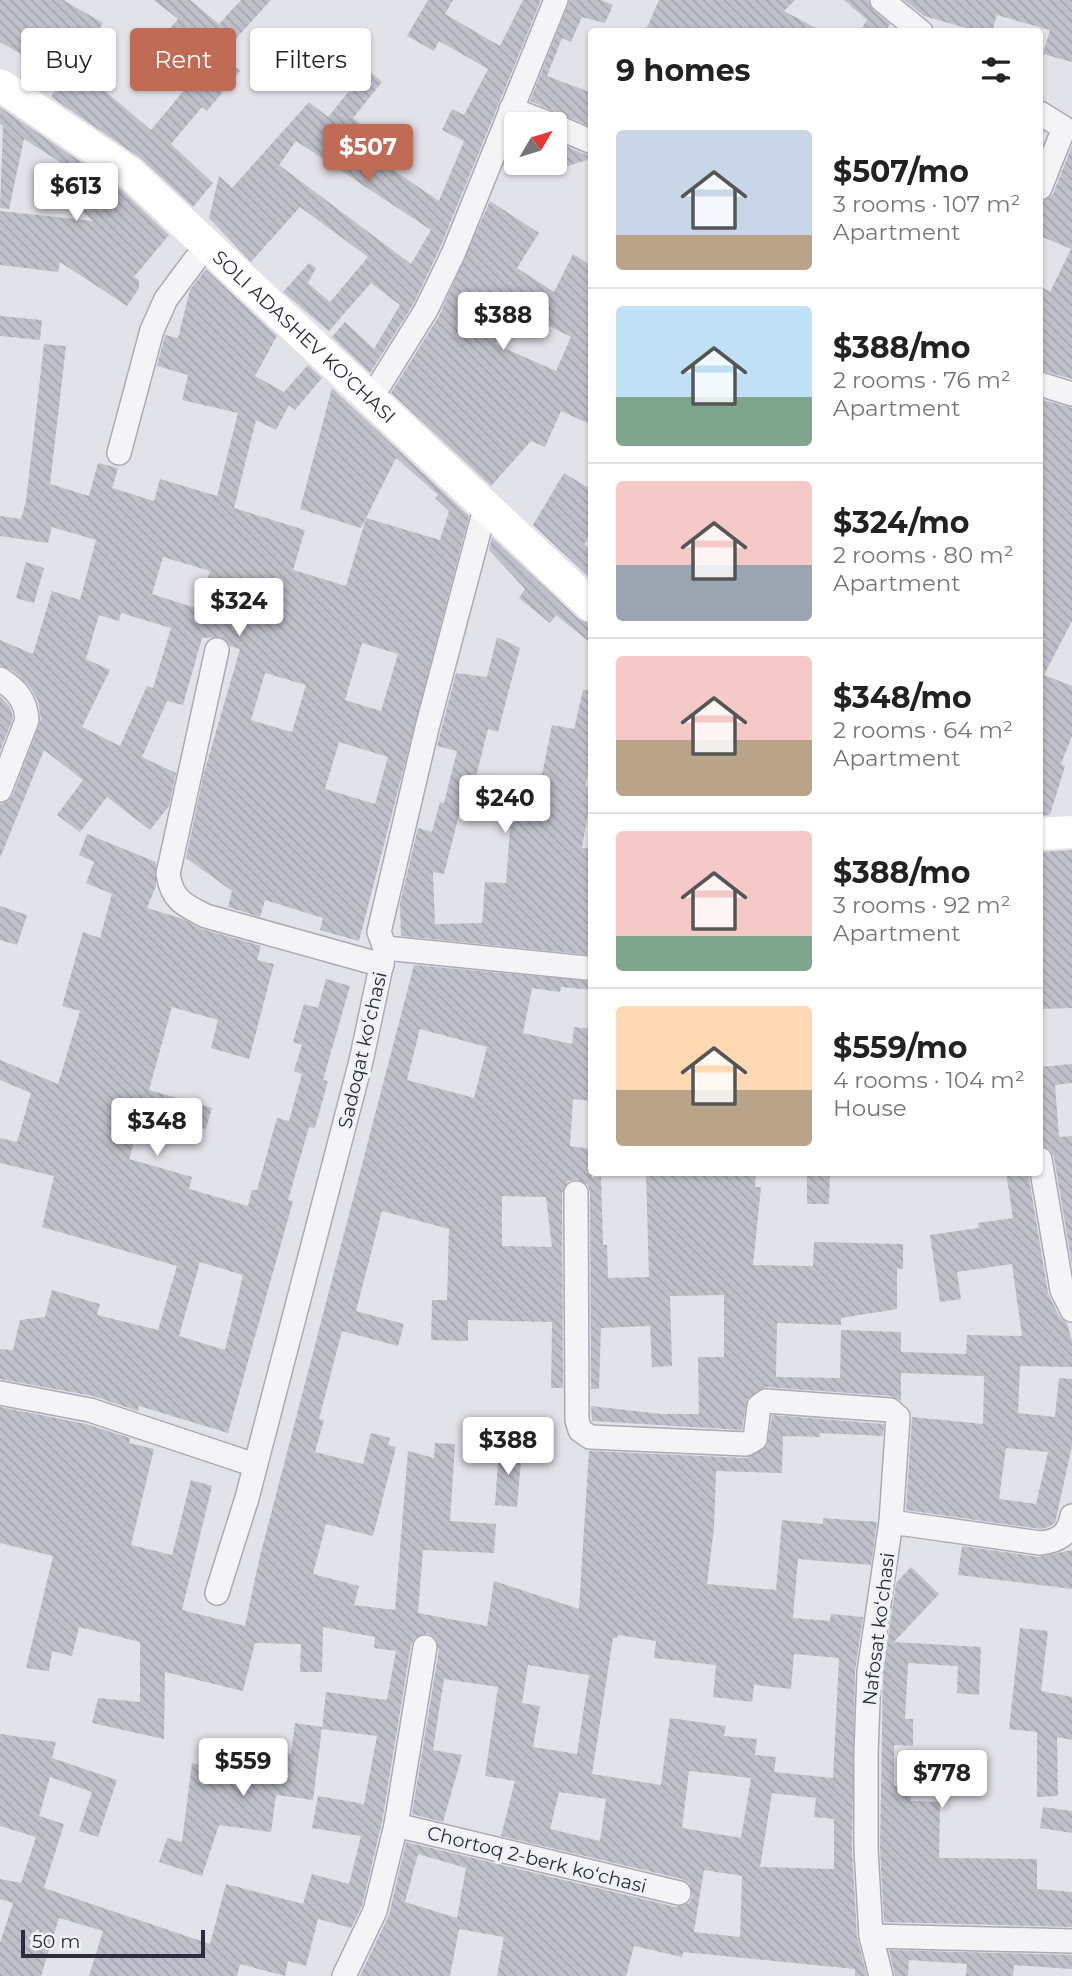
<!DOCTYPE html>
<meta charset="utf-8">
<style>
body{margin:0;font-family:Montserrat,sans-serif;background:#f6f6f6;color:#222;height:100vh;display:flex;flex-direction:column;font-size:26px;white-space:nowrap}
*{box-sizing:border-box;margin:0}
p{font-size:23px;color:#767676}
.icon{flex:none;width:38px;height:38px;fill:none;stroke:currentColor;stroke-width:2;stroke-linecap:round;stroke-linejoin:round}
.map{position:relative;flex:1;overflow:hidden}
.details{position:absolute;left:588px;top:28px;width:455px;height:1148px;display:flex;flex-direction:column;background:#fff;border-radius:7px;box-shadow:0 2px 5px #0004}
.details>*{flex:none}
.guide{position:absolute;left:21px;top:28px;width:462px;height:63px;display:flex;gap:14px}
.needle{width:46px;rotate:52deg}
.fabs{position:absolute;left:504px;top:112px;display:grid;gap:14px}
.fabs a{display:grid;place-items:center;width:63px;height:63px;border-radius:7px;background:#fff;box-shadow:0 2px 5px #0004;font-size:35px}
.scale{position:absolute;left:21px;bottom:18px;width:184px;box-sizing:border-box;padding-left:7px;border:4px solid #2c2c3f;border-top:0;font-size:19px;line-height:24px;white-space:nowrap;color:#2c2c3f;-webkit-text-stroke:5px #f1f2f6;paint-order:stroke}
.price{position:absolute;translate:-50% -60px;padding:0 16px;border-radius:7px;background:#fff;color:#222;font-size:23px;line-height:46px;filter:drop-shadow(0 2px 4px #0008)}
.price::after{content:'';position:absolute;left:50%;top:42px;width:21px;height:16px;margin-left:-10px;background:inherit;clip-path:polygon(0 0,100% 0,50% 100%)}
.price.selected{background:#c06b55;color:#fff}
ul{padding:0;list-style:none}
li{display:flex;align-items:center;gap:21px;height:175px;padding:0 28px}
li+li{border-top:2px solid #e0e0e0}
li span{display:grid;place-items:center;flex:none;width:196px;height:140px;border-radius:7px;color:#555}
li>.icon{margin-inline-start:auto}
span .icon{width:84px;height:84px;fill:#fffc;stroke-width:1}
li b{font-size:30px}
h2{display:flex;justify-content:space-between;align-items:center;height:84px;padding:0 28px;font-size:30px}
.chip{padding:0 24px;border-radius:7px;background:#fff;box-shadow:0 2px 5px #0004;font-size:24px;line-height:63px}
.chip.selected{background:#c06b55;color:#fff}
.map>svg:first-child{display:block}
.building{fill:url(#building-back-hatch);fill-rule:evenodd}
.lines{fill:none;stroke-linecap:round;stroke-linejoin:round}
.street-casing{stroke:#ababb6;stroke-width:26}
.street{stroke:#f4f4f7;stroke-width:23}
.secondary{stroke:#fff;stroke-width:32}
.labels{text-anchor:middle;stroke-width:7;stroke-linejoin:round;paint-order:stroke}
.street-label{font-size:19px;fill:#2c2c3f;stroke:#f1f2f6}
</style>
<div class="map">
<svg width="1072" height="1976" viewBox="0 0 1072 1976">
<defs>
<pattern id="building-back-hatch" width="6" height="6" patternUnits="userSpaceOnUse" patternTransform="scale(1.75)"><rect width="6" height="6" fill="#c0c0cb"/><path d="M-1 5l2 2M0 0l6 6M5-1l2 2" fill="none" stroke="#a5a5af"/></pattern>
</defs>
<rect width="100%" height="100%" fill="#e2e2e9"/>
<g class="building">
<polygon points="0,0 63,0 103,23 78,65 109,83 105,91 151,130 195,77 156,45 178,19 154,0 190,0 219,24 241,0 271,0 221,55 240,71 207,111 202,107 171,144 213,183 193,207 140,158 51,97 59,84 43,75 47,69 0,42"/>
<path d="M428,0H453L445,14L500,46L523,0H541L440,248L414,303L370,373L332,337L345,322L374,349L400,305L371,283L329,331L283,292L309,263L316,268L308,283L330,302L368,257L300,207L251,262L209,218L219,176L232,188L309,102L328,117L367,69L382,82L353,118L379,139L368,153L439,201L464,141L442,130L452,109L464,115L488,69L439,41L434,51L407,36ZM296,141L431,230L411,264L279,165Z"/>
<polygon points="570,0 601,0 613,5 605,23 582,17 571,42 562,38 547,76 592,93 592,127 530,101"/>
<polygon points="659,0 795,0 784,11 823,32 645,32"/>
<polygon points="844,0 868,0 873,10 890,24 885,32 859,32 867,20"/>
<polygon points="904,0 1072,0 1072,62 1043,54 1050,30 997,15 992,32 980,32 924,16"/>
<polygon points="0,107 118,187 169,235 134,277 139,280 139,288 127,306 60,262 58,272 0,265 0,211 93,221 61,194 79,174 24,139 9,209 0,208 3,126 0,124"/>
<polygon points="516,135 516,160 507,158"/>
<polygon points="555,141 586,155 590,155 587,160 555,170"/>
<polygon points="1072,146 1072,379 1040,370 1040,286 1050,292 1071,249 1040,236 1040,202 1053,194"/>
<path d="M490,201L539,233L517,268L554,292L573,254L592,266V425L561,411L545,447L531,441L491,486L391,393L439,316ZM517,310L571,337L556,371L495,344Z"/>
<path d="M206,269L277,336L255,376L284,392L308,365L322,378L295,410L289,405L276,430L256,420L234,508L305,530L293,570L346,586L366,518L440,540L449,511L435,498L438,495L396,458L361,528L300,509L332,388L469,516L359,941L320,930L323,918L265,900L260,917L228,907L232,891L186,858L204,773L240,649L230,646L221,637L202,638L183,705L167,701L142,757L176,773L169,806L150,830L107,797L80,832L57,815L83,780L44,750L0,858V804L8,801L13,795L41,719L38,701L30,687L13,671L0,665V640L33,654L52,591L80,600L96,540L52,527L48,543L0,536V516L21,519L26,501L44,344L66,346L50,484L89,496L98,463L118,468L112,488L154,501L160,479L217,496L238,413L182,400L188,375L157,366L165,335L178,338L190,290ZM163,557L210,571L199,609L152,594ZM121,613L171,628L153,688L147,686L120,746L82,727L110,670L86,659L99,615L119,621ZM362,643L398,654L381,711L345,700ZM265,673L306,685L292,732L251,720ZM339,742L388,757L375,804L325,789Z"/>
<polygon points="0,316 42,320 40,340 0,336"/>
<polygon points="1040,399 1072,408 1072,621 1044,675 1072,686 1072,736 1061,764 1065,766 1050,815 1040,816"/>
<polygon points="564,473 592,490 592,531 584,544 592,552 592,580 533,525"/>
<polygon points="492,537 579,619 592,624 592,644 556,615 550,623 519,598 525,589 489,550"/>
<polygon points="26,562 44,568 34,603 16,598"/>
<path d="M497,637L520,648L498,732L488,729L474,784L538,795L552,725L574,729L583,690L592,691V758L585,786L592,789L582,848L592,849V955L401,936L400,903L418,828L432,832L440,802L444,803L457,751L437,746L456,673L487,677ZM461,807L511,816L506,883L485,882L482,923L435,924L433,872L444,874Z"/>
<polygon points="0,696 10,707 13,718 0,751"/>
<path d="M87,834L156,862V886L147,908L180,918L202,929L261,946L257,960L274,964L249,1059L211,1048L218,1020L172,1007L149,1090L212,1108L206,1129L144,1111L129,1159L192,1177L189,1189L248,1206L252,1190H257L277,1118L289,1121L302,1074L294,1071L302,1045L293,1042L304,1004L318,1008L326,979L350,986L323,1080L328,1081L315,1128L309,1127L288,1200L293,1201L228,1433L139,1406L138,1411L93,1396L0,1379V1349L13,1350L20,1320L45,1317L52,1290L100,1304L97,1315L158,1330L177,1266L42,1227L54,1176L0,1163V1138L17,1142L31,1093L0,1080V1060L58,1084L80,1011L62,1006L83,932L100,938L112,894L86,883L94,862L79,855ZM200,1262L243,1275L225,1350L179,1336Z"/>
<polygon points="1072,850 1072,1008 1040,1009 1040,852"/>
<polygon points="0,906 27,915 17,945 0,940"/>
<path d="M414,965L592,981V990L561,987L560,992L532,988L523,1033L572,1044L574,1027L592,1029V1101L573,1099L570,1146L592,1149V1178L601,1177L603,1245H607L608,1278L649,1277L646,1172H756L755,1187H761L753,1265L813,1266L814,1242L903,1244V1269L897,1268V1309L841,1318V1325L777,1323L776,1377L840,1378L841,1330L901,1332V1352L966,1354L967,1335L1022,1336L1012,1264L957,1272L961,1299L940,1302L930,1235L979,1228L978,1223L1013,1218L1006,1172H1028L1048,1293L1059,1316L1067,1323L1072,1341V1367L1020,1366L1018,1413L1055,1417L1059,1378L1072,1379V1446L1055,1523L1048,1527L1040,1529L906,1510L912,1417L983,1424L984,1376L901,1373V1401L891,1396L766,1387L747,1399L742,1430L592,1421L591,1406L661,1414H699L698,1357H724V1295L670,1296L672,1366L652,1367L650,1326L601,1328L599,1389H591L590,1193L588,1185L577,1179L568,1181L562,1193L563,1388H551L552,1322L468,1320V1341L431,1340L432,1300H447L449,1229L382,1211L356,1311L404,1324L398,1346L342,1331L319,1419L324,1420L315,1452L363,1464L371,1433L390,1438L388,1445L396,1447L373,1536L326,1524L313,1574L359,1586L354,1605L395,1610L408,1451L434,1458L435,1443L455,1444L450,1521L496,1524L494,1553L423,1550L418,1613L487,1626L494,1581L579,1609L589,1451L746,1458L767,1446L772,1415L884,1424L883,1436L820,1433V1437L783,1436L782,1473L716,1471L714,1528L707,1584L776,1590L782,1520L823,1524V1518L877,1522L871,1565L798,1559L793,1618L830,1621L831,1614L863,1617L855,1671L852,1849L857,1937L867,1976H855V1969L683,1952L682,1957L634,1946L626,1976H497L504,1937L459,1929L450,1976H360L389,1915L406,1842L676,1907L689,1903L693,1896L689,1883L682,1879L501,1836L515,1781L485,1776L498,1687L444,1679L433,1750L462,1755L443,1822L412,1814L439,1649L434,1637L427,1633L415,1638L411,1645L382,1822L362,1906L351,1928L318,1919L306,1966L288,1961L285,1976L240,1964L237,1976H89L103,1931L59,1918L41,1976H0V1943L13,1903L0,1899V1879L21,1883L36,1837L0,1826V1734L56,1742L52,1758L117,1780L98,1837L79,1831L92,1792L50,1777L39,1816L64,1824L44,1888L210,1944L226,1884L303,1904L312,1874L349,1884L361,1836L312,1828L318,1796L364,1804L377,1736L322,1729L326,1692L387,1700L396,1651L374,1648L375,1637L323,1627L322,1672H300L301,1644L255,1643L243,1691L165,1672L164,1739L92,1723L98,1698L140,1702V1642L79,1627L72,1656L52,1651L49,1671L26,1668L53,1556L0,1543V1407L86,1424L130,1438L129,1443L154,1449L131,1545L172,1555L191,1480L212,1486L182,1610L245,1626L259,1560ZM420,1029L487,1047L474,1098L407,1080ZM502,1196L546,1197L552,1247L502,1246ZM1006,1448L1048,1452L1036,1504L999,1499ZM618,1635L656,1641L654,1658L716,1665L713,1697L752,1702L754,1685L791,1689L794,1654L839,1658L833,1778L774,1772L776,1757L755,1755L757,1739L724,1736L726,1726L670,1718L661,1785L592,1774L613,1638H617ZM528,1665L589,1675L577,1754L533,1747L540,1706L522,1703ZM689,1771L751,1778L741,1838L682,1828ZM559,1792L606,1799L600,1841L550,1829ZM772,1793L816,1798L814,1817L834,1819V1869L760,1867ZM418,1854L466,1868L457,1918L405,1902ZM704,1870L742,1876L740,1937L694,1932Z"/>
<polygon points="1072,1064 1072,1083 1055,1085 1059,1137 1072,1136 1072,1265 1054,1157 1050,1150 1040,1145 1040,1067"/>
<polygon points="807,1172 830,1172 829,1204 807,1204"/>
<polygon points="499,1448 522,1449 517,1507 495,1505"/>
<polygon points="962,1546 1038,1557 1072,1550 1072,1589 958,1575"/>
<polygon points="911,1567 939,1594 894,1642 981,1647 979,1695 957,1693 958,1666 908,1663 905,1719 913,1719 913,1746 894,1745 894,1786 911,1786 911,1801 940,1802 939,1858 1037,1859 1037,1889 1072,1892 1072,1927 884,1922 880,1849 883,1673 896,1583"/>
<polygon points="1020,1628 1048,1631 1041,1691 1072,1697 1072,1740 1057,1737 1058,1796 1037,1797 1037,1732 1009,1729"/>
<polygon points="295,1723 322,1727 313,1800 276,1795 271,1832 219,1825 202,1876 159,1862 167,1838 182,1842 192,1763 211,1768 210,1772 241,1776 256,1772 259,1750 291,1754"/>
<polygon points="1043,1807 1072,1811 1072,1833 1040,1828"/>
<polygon points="889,1950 1072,1955 1072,1969 1014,1965 1013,1976 966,1976 967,1964 909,1960 908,1976 895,1976"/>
</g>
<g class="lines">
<defs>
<g id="street">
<polyline points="882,0 921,32"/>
<polyline points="511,109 550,124"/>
<polyline points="1040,113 1064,128 1040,188"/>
<polyline points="555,126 592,142"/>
<polyline points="1040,384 1072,394"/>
<polyline points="370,400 426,310 453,254 556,0"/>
<polyline points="119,453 152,330 166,299 207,244"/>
<path d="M217,650L168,874C172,900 184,905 206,916L382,965"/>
<path d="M0,679C16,689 26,700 27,720L0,790"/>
<polyline points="385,948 587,968"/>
<polyline points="1040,1159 1062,1290 1072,1310"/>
<polyline points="576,1193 577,1420 580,1430 590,1437 746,1444 755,1439 759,1406 766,1401 890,1410 898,1417 891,1522"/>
<polyline points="0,1393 90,1410 255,1465"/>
<polyline points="217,1593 247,1498 361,1061 385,948 379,932 427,728 486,505"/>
<polyline points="396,1825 679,1893"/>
<polyline points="871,1936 1072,1941"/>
<polyline points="344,1976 375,1911 396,1825 425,1647"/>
<path d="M881,1976L871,1936L866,1849V1754L869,1672L891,1522L1040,1543C1059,1541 1068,1535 1072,1516"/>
</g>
</defs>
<use href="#street" class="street-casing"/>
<use href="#street" class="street"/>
<g class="secondary">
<path id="s1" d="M0,85L130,173L592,606"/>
<polyline points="1040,834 1072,832"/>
</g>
</g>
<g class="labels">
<g class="street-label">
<text dy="7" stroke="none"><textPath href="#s1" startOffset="396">SOLI ADASHEV KO'CHASI</textPath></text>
<text transform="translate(362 1050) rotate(-77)" y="7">Sadoqat koʻchasi</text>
<text transform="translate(878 1629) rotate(-83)" y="7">Nafosat koʻchasi</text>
<text transform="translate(537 1859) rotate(14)" y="7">Chortoq 2-berk koʻchasi</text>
</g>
</g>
</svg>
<div class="fabs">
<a><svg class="needle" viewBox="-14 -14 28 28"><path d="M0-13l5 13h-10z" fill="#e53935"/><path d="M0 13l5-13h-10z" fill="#767676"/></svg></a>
</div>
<div class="scale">50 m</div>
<b class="price selected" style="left:368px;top:184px">$507</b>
<b class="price" style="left:76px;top:223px">$613</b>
<b class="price" style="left:503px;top:352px">$388</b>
<b class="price" style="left:239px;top:638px">$324</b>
<b class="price" style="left:505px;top:835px">$240</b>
<b class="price" style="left:157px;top:1158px">$348</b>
<b class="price" style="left:508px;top:1477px">$388</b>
<b class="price" style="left:243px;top:1798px">$559</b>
<b class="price" style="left:942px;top:1810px">$778</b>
<div class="guide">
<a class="chip">Buy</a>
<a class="chip selected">Rent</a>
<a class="chip">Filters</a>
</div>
<section class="details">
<h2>9 homes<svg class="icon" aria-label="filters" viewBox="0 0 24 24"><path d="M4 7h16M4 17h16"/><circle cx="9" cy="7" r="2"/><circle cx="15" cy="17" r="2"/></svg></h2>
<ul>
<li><span style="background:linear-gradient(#c9d6e8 75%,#b9a48a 0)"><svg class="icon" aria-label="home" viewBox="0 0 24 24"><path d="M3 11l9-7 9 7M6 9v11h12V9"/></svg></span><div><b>$507/mo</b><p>3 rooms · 107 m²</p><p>Apartment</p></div></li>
<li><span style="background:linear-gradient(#bfe0f5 65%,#7fa58c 0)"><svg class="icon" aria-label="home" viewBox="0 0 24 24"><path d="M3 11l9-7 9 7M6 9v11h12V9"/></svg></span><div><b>$388/mo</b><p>2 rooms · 76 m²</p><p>Apartment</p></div></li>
<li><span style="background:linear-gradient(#f6c9c9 60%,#9aa5b1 0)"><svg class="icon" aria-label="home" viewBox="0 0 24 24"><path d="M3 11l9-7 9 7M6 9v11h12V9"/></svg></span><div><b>$324/mo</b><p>2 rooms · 80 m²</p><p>Apartment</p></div></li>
<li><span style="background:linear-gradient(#f6c9c9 60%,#b9a48a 0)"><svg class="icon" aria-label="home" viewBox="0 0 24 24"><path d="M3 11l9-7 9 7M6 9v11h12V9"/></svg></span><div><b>$348/mo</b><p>2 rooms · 64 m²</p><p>Apartment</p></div></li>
<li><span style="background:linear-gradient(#f6c9c9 75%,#7fa58c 0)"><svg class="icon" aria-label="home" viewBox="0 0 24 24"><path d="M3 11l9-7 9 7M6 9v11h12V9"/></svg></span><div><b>$388/mo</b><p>3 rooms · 92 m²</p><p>Apartment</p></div></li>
<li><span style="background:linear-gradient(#ffd9b3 60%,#b9a48a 0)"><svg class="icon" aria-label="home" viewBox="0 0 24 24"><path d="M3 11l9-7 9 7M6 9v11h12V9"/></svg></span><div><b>$559/mo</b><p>4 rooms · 104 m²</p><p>House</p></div></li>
</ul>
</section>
</div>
